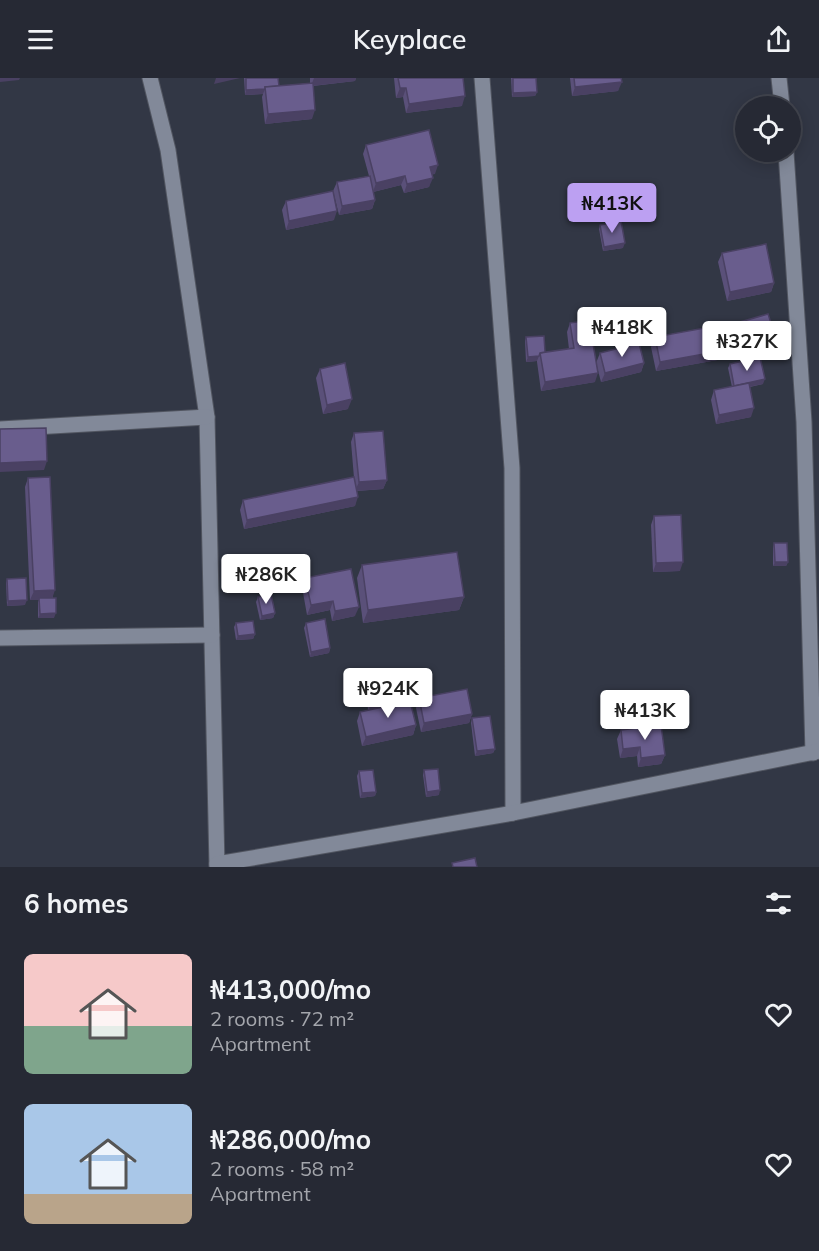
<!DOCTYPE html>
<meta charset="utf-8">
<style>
body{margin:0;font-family:Mulish,sans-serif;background:#323540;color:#f1f3f6;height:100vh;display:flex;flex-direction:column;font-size:22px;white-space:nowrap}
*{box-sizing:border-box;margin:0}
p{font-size:20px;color:#a4a6ac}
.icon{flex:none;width:33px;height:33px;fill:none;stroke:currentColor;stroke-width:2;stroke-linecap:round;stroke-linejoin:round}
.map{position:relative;height:789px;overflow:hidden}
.sheet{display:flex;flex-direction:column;background:#262934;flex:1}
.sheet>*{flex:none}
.buttons{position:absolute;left:735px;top:18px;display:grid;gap:12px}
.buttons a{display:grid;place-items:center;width:66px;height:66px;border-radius:50%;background:#262934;box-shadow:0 3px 15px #0003,0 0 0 2px #42454f;font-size:30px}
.price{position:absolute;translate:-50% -51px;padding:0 14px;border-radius:6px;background:#fff;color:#222;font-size:20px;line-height:39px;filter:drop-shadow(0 2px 3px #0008)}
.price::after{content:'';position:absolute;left:50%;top:36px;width:18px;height:14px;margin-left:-9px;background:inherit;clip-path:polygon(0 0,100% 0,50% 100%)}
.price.on{background:#bca0f2;color:#111}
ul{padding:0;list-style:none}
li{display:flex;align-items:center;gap:18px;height:150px;padding:0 24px}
li span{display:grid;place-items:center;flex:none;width:168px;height:120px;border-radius:9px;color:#555}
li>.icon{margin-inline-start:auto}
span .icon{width:72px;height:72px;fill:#fffc;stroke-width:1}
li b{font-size:26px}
h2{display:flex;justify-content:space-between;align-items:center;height:72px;padding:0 24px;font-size:26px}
header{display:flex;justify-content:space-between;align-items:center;height:78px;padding:0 24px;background:#262934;font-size:27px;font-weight:600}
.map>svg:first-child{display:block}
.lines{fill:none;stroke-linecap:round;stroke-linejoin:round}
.street-casing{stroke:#515560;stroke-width:17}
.street{stroke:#828999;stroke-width:15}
.wall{fill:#5a5079}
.shaded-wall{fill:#4a4163}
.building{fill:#695d8d;stroke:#4a4163;stroke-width:1.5}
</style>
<header><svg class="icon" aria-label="menu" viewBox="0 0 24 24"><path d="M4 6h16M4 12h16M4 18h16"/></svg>Keyplace<svg class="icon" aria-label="share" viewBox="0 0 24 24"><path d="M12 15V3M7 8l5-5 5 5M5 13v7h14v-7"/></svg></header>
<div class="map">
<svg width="819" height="789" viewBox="0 0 819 789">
<rect width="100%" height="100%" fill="#323745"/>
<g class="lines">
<defs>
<g id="street">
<polyline points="150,0 168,72 207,339 217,789"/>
<polyline points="482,0 512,390 513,735"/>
<polyline points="779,0 782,28"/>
<polyline points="786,74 804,344 813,675"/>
<polyline points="0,351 207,339"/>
<polyline points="0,560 212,557"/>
<polyline points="217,786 513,735 819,673"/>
</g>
</defs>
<use href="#street" class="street-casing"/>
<use href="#street" class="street"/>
</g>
<g class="wall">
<polygon points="244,0 278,0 279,8 310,5 310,0 356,0 355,3 313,8 312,41 265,46 262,19 263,16 245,17"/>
<polygon points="394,0 463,0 462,28 406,35 403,19 396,20"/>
<polygon points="511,0 536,0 537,14 535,18 512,19"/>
<polygon points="570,0 621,0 618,13 572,18"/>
<polygon points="366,67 435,96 432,96 429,109 404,115 401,107 373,114 375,122 372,131 339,137 333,113 337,104 369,98 363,76"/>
<polygon points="286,123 334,142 286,152 282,132"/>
<polygon points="600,147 623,170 603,173 599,151"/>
<polygon points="722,175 774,205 771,214 727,223 718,184"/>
<polygon points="570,245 595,304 541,313 537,284 537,283 526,284 525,263 526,259 545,274 569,271 567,254"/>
<polygon points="726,248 770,263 728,275 724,263 726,272 723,281 656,293 651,269 655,259 723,256"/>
<polygon points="600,275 644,285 641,294 601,304 596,285"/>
<polygon points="730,286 763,306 750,309 751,339 716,346 711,322 714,312 732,309 728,290"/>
<polygon points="320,291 348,331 323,336 316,300"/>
<polygon points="354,355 387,402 383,411 357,413 355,428 244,451 240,432 243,422 354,400 351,364"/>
<polygon points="28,400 53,520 54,540 38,540 38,524 39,522 30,522 25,409"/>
<polygon points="654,438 680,493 653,494 651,447"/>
<polygon points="774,465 788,484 786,488 773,488 773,470"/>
<polygon points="362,487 464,519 459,532 363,545 357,500"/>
<polygon points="305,500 355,538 332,543 330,532 307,537 302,509"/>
<polygon points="7,501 25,527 7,528 6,505"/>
<polygon points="258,519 275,535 273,540 260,542 256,524"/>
<polygon points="236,545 255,556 253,561 236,562 234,549"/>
<polygon points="306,545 330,570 329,575 310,579 304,550"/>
<polygon points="368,604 390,627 416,647 413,657 362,668 357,643 360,634 368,632 366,609"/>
<polygon points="419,620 472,636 469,645 421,654 416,630"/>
<polygon points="472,640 495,671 493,675 475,678 471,645"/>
<polygon points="621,652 665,677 661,686 638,689 637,678 620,680 617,661"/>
<polygon points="424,692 439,717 426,719 423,697"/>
<polygon points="359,693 376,714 375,718 360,720 357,698"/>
</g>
<g class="shaded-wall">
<polygon points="0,0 20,0 19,2 0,4"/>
<polygon points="216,0 240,0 214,6"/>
<polygon points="314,0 356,0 355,3 311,8"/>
<polygon points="622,4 618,13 572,18 575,9"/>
<polygon points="400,10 406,10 403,19 396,20"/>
<polygon points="265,11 263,16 245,17 246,12"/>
<polygon points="537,14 535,18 512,19 513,15"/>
<polygon points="465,18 462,28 406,35 409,26"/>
<polygon points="315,32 312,41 265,46 268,36"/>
<polygon points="438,87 435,96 427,98 430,89"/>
<polygon points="405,98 401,107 373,114 376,105"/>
<polygon points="433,100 429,109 404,115 407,106"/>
<polygon points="375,122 372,131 339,137 342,128"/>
<polygon points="337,133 334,142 286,152 289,143"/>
<polygon points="625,165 623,170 603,173 604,169"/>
<polygon points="774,205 771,214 727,223 730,214"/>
<polygon points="774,254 770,263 728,275 731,266"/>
<polygon points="726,272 723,281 656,293 660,284"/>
<polygon points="539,278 537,283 526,284 528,279"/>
<polygon points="644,285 641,294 601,304 605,295"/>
<polygon points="598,295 595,304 541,313 545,304"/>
<polygon points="765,301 763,306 732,312 734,308"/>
<polygon points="352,321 348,331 323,336 327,327"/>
<polygon points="754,330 751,339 716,346 719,337"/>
<polygon points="47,383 44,392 0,394 0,385"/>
<polygon points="387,402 383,411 355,413 359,404"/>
<polygon points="358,419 355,428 244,451 247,442"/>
<polygon points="683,484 680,493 653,494 656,485"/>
<polygon points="775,484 788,484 786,488 773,488"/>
<polygon points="55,512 52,521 39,520 39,522 30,522 34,513"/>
<polygon points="464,519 459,532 363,545 368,532"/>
<polygon points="27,522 25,527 7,528 8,523"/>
<polygon points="333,523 330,532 307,537 311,527"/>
<polygon points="359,529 355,538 332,543 335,533"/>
<polygon points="56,535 54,540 38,540 40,536"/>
<polygon points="275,535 273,540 260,542 262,538"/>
<polygon points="255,556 253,561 236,562 238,558"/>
<polygon points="330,570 329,575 310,579 311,574"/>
<polygon points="391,627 368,633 370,629"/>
<polygon points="472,636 469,645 421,654 424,645"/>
<polygon points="416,647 413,657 362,668 366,659"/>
<polygon points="640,669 637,678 620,680 623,671"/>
<polygon points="495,671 493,675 475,678 477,673"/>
<polygon points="665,677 661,686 638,689 641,680"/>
<polygon points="440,712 439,717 426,719 427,714"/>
<polygon points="376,714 375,718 360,720 362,715"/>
</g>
<g class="building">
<polygon points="246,0 278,0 279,8 265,9 265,11 246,12"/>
<polygon points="398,0 463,0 465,18 409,26 406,10 400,10"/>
<polygon points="513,0 536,0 537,14 513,15"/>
<polygon points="574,0 621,0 622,4 575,9"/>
<polygon points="313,5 315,32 268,36 265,9"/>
<polygon points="429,52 438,87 430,89 433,100 407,106 405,98 376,105 366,67"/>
<polygon points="370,98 375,122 342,128 337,104"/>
<polygon points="333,113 337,133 289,143 286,123"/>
<polygon points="621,143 625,165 604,169 600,147"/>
<polygon points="766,166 774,205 730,214 722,175"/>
<polygon points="768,236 774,254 731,266 726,248"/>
<polygon points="589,242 598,295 545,304 540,275 574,270 570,245"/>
<polygon points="721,247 726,272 660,284 655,259"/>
<polygon points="544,258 545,274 540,275 539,278 528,279 526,259"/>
<polygon points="639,265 644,285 605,295 600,275"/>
<polygon points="760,279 765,301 734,308 730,286"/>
<polygon points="345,285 352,321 327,327 320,291"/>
<polygon points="749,305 754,330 719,337 714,312"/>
<polygon points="46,350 47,383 0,385 0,351"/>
<polygon points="383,353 387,402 359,404 354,355"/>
<polygon points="50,399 55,512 34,513 28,400"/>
<polygon points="354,399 358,419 247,442 243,422"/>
<polygon points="681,437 683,484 656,485 654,438"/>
<polygon points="774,465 787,465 788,484 775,484"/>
<polygon points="457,474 464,519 368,532 362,487"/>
<polygon points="351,491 359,529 335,533 333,523 311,527 305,500"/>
<polygon points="26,500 27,522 8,523 7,501"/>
<polygon points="271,516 275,535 262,538 258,519"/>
<polygon points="39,520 56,520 56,535 40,536"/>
<polygon points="325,541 330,570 311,574 306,545"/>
<polygon points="253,543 255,556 238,558 236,545"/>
<polygon points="388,602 391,627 370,629 368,604"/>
<polygon points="467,611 472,636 424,645 419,620"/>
<polygon points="410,623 416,647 366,659 360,634"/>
<polygon points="490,638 495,671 477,673 472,640"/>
<polygon points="661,647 665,677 641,680 640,669 623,671 621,652"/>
<polygon points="438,691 440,712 427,714 424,692"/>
<polygon points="373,692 376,714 362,715 359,693"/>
<polygon points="475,780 477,789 453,789 452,785"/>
</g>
</svg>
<div class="buttons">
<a><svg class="icon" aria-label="locate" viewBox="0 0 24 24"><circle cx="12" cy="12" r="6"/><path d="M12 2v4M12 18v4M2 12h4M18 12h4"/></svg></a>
</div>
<b class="price on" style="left:612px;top:156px">₦413K</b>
<b class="price" style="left:622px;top:280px">₦418K</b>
<b class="price" style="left:747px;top:294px">₦327K</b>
<b class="price" style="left:266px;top:527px">₦286K</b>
<b class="price" style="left:388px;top:641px">₦924K</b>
<b class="price" style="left:645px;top:663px">₦413K</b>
</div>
<section class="sheet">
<h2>6 homes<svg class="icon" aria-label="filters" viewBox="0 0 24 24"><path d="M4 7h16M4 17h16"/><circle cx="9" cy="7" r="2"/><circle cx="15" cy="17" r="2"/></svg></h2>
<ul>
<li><span style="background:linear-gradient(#f6c9c9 60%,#7fa58c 0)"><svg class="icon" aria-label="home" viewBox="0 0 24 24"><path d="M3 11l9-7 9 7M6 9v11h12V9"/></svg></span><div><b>₦413,000/mo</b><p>2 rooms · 72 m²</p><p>Apartment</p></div><svg class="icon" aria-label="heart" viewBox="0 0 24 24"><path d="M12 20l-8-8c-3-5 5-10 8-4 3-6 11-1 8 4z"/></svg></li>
<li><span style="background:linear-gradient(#a9c7e8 75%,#b9a48a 0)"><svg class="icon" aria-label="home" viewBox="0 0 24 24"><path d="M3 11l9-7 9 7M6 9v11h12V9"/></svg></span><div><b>₦286,000/mo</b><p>2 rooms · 58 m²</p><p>Apartment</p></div><svg class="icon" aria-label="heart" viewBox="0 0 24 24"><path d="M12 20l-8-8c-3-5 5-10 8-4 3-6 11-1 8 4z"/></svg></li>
</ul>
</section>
